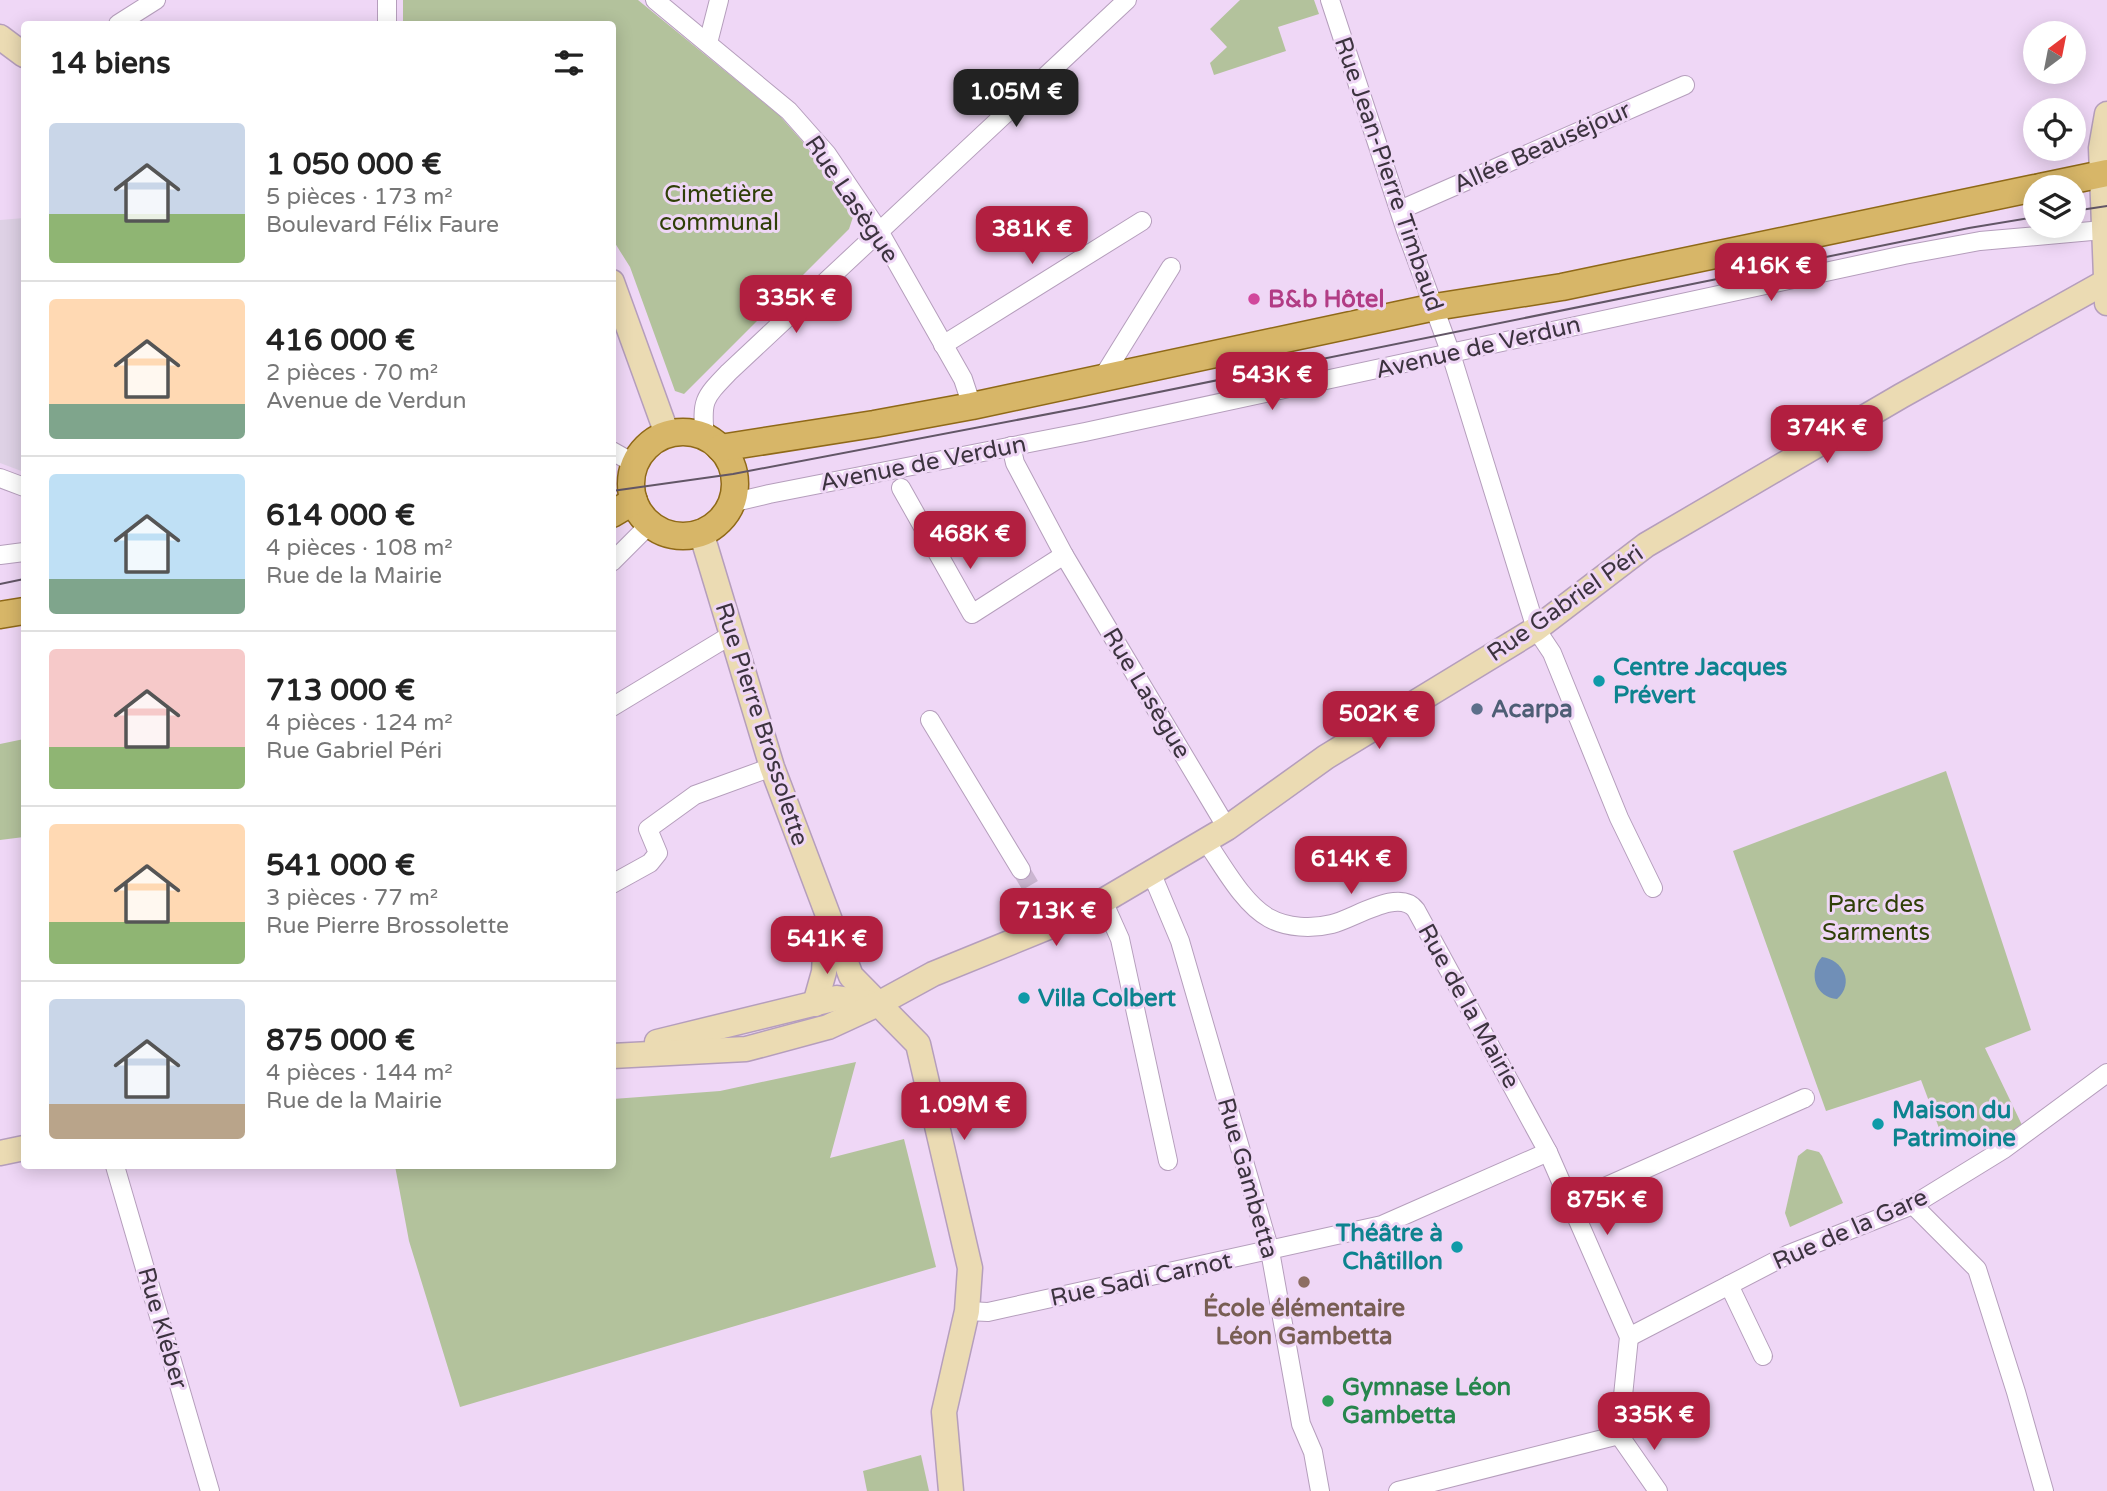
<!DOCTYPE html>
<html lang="fr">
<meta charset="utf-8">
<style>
body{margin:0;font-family:"Varela Round",sans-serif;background:#f6f6f6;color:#222;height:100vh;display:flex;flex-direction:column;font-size:26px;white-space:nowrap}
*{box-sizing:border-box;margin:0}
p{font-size:23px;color:#767676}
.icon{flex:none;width:38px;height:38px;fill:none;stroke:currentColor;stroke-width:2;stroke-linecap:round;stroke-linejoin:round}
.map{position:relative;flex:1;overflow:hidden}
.details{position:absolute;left:21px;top:21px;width:595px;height:1148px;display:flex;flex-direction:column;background:#fff;border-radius:7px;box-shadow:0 4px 18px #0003}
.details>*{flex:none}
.needle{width:46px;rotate:32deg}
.buttons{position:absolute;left:2023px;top:21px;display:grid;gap:14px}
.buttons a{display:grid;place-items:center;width:63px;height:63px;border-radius:50%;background:#fff;box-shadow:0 4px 18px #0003;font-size:35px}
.price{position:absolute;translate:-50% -60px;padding:0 16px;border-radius:14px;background:#b21f40;color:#fff;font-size:23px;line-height:46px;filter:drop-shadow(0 2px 4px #0008)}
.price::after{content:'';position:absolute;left:50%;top:42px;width:21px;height:16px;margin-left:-10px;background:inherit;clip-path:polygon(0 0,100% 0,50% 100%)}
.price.active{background:#222;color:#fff}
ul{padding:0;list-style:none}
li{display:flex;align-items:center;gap:21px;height:175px;padding:0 28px}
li+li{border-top:2px solid #e0e0e0}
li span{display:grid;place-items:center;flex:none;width:196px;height:140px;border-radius:7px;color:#555}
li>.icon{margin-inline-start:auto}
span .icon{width:84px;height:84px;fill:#fffc;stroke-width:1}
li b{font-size:30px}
h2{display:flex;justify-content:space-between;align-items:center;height:84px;padding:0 28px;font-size:30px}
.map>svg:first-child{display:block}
.education{fill:#ded1e5}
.green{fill:#b3c29c}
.water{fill:#708fb7}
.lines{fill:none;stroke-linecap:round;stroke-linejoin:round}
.street-tunnel{stroke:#cbb6d1;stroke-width:18;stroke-dasharray:18 9;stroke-linecap:butt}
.street-casing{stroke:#b59ebc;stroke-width:20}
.secondary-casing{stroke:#b59ebc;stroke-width:27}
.primary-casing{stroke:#8f6918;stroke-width:29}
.street{stroke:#fff;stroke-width:18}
.secondary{stroke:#ebdbb3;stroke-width:24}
.primary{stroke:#d7b668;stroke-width:26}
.tram{stroke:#625666;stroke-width:2}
.hotel-dot{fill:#d1479c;stroke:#efd7f6;stroke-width:2.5}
.culture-dot{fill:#0f9aa8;stroke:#efd7f6;stroke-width:2.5}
.service-dot{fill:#5c6f8a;stroke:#efd7f6;stroke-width:2.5}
.education-dot{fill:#8d6e63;stroke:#efd7f6;stroke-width:2.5}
.leisure-dot{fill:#2e9e5b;stroke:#efd7f6;stroke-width:2.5}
.labels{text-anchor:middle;stroke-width:6;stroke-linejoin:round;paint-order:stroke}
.street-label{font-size:24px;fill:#3c333f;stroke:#efd7f6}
.park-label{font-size:24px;fill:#2f3f07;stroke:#efd7f6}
.hotel-label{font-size:24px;font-weight:bold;fill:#b23c85;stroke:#efd7f6;text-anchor:start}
.culture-label{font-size:24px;font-weight:bold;fill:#0d838f;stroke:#efd7f6;text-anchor:start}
.service-label{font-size:24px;font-weight:bold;fill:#4e5e75;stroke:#efd7f6;text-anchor:start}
.education-label{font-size:24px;font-weight:bold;fill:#785e54;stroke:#efd7f6}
.leisure-label{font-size:24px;font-weight:bold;fill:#27864d;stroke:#efd7f6;text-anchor:start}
</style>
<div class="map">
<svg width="2107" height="1491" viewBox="0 0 2107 1491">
<rect width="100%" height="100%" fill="#efd7f6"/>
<polygon class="education" points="24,218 24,472 0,463 0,220"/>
<g class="green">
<polygon points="403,0 638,0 779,115 803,142 839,190 853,217 849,229 684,394 675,391 630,267 613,240 612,24 403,24"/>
<polygon points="1240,0 1314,0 1319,14 1278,27 1286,51 1214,75 1210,63 1227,47 1210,29"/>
<polygon points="24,739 24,837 0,840 0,744"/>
<polygon points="1946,771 2031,1030 1985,1048 2022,1125 1988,1147 1979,1132 1945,1144 1921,1080 1826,1111 1733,851"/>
<polygon points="856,1062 830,1158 904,1139 936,1267 460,1407 409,1241 395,1166 612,1166 613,1099 720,1091"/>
<polygon points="1807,1149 1819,1152 1822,1156 1843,1203 1790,1227 1785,1213 1798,1156"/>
<polygon points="921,1455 929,1491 867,1491 863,1471"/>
</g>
<path class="water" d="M1822,957C1843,960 1855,983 1837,999C1816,998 1807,973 1822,957Z"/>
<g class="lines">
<polyline class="street-tunnel" points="1021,870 1044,909"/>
<defs>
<g id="street">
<polyline points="655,0 789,111 827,154 879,231 963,379 972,406"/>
<polyline points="1330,0 1406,231 1451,354 1536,629 1552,653 1619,818 1653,888"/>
<polyline points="118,24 156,0"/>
<polyline points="387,24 387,0"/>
<polyline points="708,43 719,0"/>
<polyline points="1400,210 1685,85"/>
<polyline points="943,345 1142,221"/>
<polyline points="1101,380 1171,267"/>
<path d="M705,437C701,400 704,398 729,372L1127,0"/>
<polyline points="1011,446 1015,463 1064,555 1227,828"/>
<polyline points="612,451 635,464"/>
<polyline points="0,478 24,487"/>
<polyline points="901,488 972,614 1064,555"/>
<polyline points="731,503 769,494 1085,432 1904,255 1980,241 2103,230"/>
<polyline points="0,555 24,552"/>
<polyline points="612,562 650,524"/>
<polyline points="612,707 731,635"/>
<polyline points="930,720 1021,870"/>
<path d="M1205,840C1222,864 1243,904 1269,918C1287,928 1312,929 1332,924C1354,919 1399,887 1416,910L1548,1152L1629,1337L1619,1435L1658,1491"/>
<polyline points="1151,872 1180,941 1270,1251 1301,1424 1313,1452 1320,1491"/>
<polyline points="612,884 650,863 658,853 648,829 695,795 772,767"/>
<polyline points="1103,901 1120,939 1168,1161"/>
<polyline points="115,1166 210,1491"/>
<polyline points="1571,1202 1805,1098"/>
<polyline points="1913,1205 1977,1269 2016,1392 2044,1491"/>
<polyline points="1729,1285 1763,1356"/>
<polyline points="967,1311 988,1312 1382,1225 1548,1152"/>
<polyline points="1629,1337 1789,1254 1913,1205 2004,1149 2107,1073"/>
<polyline points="1398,1491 1619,1435"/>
</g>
<g id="secondary">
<polyline points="0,37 24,55"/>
<polyline points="2107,114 2101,148 2107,303"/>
<polyline points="612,282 667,434"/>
<polyline points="701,532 772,767 851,976 918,1044 970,1268 967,1311 944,1412 951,1491"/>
<polyline points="815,1004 824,972 827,922"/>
<polyline points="657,1042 837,998 877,1004"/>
<polyline points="612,1056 746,1049 828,1027 878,1004 933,974 1051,926 1103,901 1227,828 1326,757 1536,629 1646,545 1901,396 2107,281"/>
<polyline points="0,1153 24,1148"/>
</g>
<g id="primary">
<polyline points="2040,187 2107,173"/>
<circle cx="683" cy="484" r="52"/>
<polyline points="720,448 874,424 972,406 1435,307 1562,287 2035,188"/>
<polyline points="612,514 634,501"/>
<polyline points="0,615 24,611"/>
</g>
</defs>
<use href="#street" class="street-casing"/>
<use href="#secondary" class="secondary-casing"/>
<use href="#primary" class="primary-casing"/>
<use href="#street" class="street"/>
<use href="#secondary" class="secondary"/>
<use href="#primary" class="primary"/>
<g class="tram">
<polyline points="2074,211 2107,206"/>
<polyline points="612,491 733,474 1085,407 1969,228 2035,217"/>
<polyline points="0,584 24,579"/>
</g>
</g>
<circle class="hotel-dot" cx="1254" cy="299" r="7"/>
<g class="culture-dot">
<circle cx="1599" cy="681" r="7"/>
<circle cx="1024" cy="998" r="7"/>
<circle cx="1878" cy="1124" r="7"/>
<circle cx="1457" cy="1247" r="7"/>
</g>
<circle class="service-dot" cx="1477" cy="709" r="7"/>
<circle class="education-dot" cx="1304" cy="1282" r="7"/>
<circle class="leisure-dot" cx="1328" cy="1401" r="7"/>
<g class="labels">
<g class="street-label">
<text transform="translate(1542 147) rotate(-24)" y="8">Allée Beauséjour</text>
<text transform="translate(1389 174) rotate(71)" y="8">Rue Jean-Pierre Timbaud</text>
<text transform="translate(852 199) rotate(56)" y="8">Rue Lasègue</text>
<text transform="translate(1478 347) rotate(-13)" y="8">Avenue de Verdun</text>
<text transform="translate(923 463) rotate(-11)" y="8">Avenue de Verdun</text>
<text transform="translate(1565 603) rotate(-35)" y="8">Rue Gabriel Péri</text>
<text transform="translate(1147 693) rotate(59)" y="8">Rue Lasègue</text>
<text transform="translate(762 724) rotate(72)" y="8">Rue Pierre Brossolette</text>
<text transform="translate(1469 1006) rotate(61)" y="8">Rue de la Mairie</text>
<text transform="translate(1248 1178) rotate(74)" y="8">Rue Gambetta</text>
<text transform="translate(1850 1229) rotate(-24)" y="8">Rue de la Gare</text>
<text transform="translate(1141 1279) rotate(-12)" y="8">Rue Sadi Carnot</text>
<text transform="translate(163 1328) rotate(74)" y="8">Rue Kléber</text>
</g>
<g class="park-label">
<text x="719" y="202">Cimetière<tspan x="719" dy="28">communal</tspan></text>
<text x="1876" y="912">Parc des<tspan x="1876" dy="28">Sarments</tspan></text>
</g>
<g class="hotel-label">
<text x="1268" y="307">B&amp;b Hôtel</text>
</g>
<g class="culture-label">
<text x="1613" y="675">Centre Jacques<tspan x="1613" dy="28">Prévert</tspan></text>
<text x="1038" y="1006">Villa Colbert</text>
<text x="1892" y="1118">Maison du<tspan x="1892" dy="28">Patrimoine</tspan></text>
<text x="1443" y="1241" text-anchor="end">Théâtre à<tspan x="1443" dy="28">Châtillon</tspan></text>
</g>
<g class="service-label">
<text x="1491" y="717">Acarpa</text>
</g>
<g class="education-label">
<text x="1304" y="1316">École élémentaire<tspan x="1304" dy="28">Léon Gambetta</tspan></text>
</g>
<g class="leisure-label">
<text x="1342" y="1395">Gymnase Léon<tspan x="1342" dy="28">Gambetta</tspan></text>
</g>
</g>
</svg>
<div class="buttons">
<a><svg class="needle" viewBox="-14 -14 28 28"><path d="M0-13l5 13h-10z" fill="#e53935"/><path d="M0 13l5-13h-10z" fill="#767676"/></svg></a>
<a><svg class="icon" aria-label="locate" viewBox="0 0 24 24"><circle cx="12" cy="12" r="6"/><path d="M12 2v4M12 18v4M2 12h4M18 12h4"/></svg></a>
<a><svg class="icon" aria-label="layers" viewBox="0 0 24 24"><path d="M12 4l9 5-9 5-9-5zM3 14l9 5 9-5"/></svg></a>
</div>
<b class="price active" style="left:1016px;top:129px">1.05M €</b>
<b class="price" style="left:1032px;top:266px">381K €</b>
<b class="price" style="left:1771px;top:303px">416K €</b>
<b class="price" style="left:796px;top:335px">335K €</b>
<b class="price" style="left:1272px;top:412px">543K €</b>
<b class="price" style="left:1827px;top:465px">374K €</b>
<b class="price" style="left:970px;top:571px">468K €</b>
<b class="price" style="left:1379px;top:751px">502K €</b>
<b class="price" style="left:1351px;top:896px">614K €</b>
<b class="price" style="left:1056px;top:948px">713K €</b>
<b class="price" style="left:827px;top:976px">541K €</b>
<b class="price" style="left:964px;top:1142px">1.09M €</b>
<b class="price" style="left:1607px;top:1237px">875K €</b>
<b class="price" style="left:1654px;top:1452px">335K €</b>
<section class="details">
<h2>14 biens<svg class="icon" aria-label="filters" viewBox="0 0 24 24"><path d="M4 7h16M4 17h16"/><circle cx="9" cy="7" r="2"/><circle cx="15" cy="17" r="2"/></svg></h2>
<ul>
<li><span style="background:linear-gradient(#c9d6e8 65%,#8fb573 0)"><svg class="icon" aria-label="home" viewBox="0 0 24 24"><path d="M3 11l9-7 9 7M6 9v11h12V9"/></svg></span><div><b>1 050 000 €</b><p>5 pièces · 173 m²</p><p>Boulevard Félix Faure</p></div></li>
<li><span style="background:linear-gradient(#ffd9b3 75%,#7fa58c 0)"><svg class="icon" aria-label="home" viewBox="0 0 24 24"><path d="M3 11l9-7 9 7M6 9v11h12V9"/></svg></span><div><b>416 000 €</b><p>2 pièces · 70 m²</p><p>Avenue de Verdun</p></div></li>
<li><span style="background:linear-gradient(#bfe0f5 75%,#7fa58c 0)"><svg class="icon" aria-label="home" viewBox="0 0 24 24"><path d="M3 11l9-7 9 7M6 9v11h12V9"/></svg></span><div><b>614 000 €</b><p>4 pièces · 108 m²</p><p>Rue de la Mairie</p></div></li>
<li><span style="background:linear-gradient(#f6c9c9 70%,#8fb573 0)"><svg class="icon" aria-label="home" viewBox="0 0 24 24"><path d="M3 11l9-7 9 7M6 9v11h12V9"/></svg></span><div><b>713 000 €</b><p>4 pièces · 124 m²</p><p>Rue Gabriel Péri</p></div></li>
<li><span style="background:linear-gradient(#ffd9b3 70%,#8fb573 0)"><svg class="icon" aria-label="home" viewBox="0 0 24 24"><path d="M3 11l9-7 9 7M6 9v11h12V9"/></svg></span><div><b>541 000 €</b><p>3 pièces · 77 m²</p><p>Rue Pierre Brossolette</p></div></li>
<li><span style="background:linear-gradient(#c9d6e8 75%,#b9a48a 0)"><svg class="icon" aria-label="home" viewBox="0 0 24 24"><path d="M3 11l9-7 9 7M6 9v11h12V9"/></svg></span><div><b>875 000 €</b><p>4 pièces · 144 m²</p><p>Rue de la Mairie</p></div></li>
</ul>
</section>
</div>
